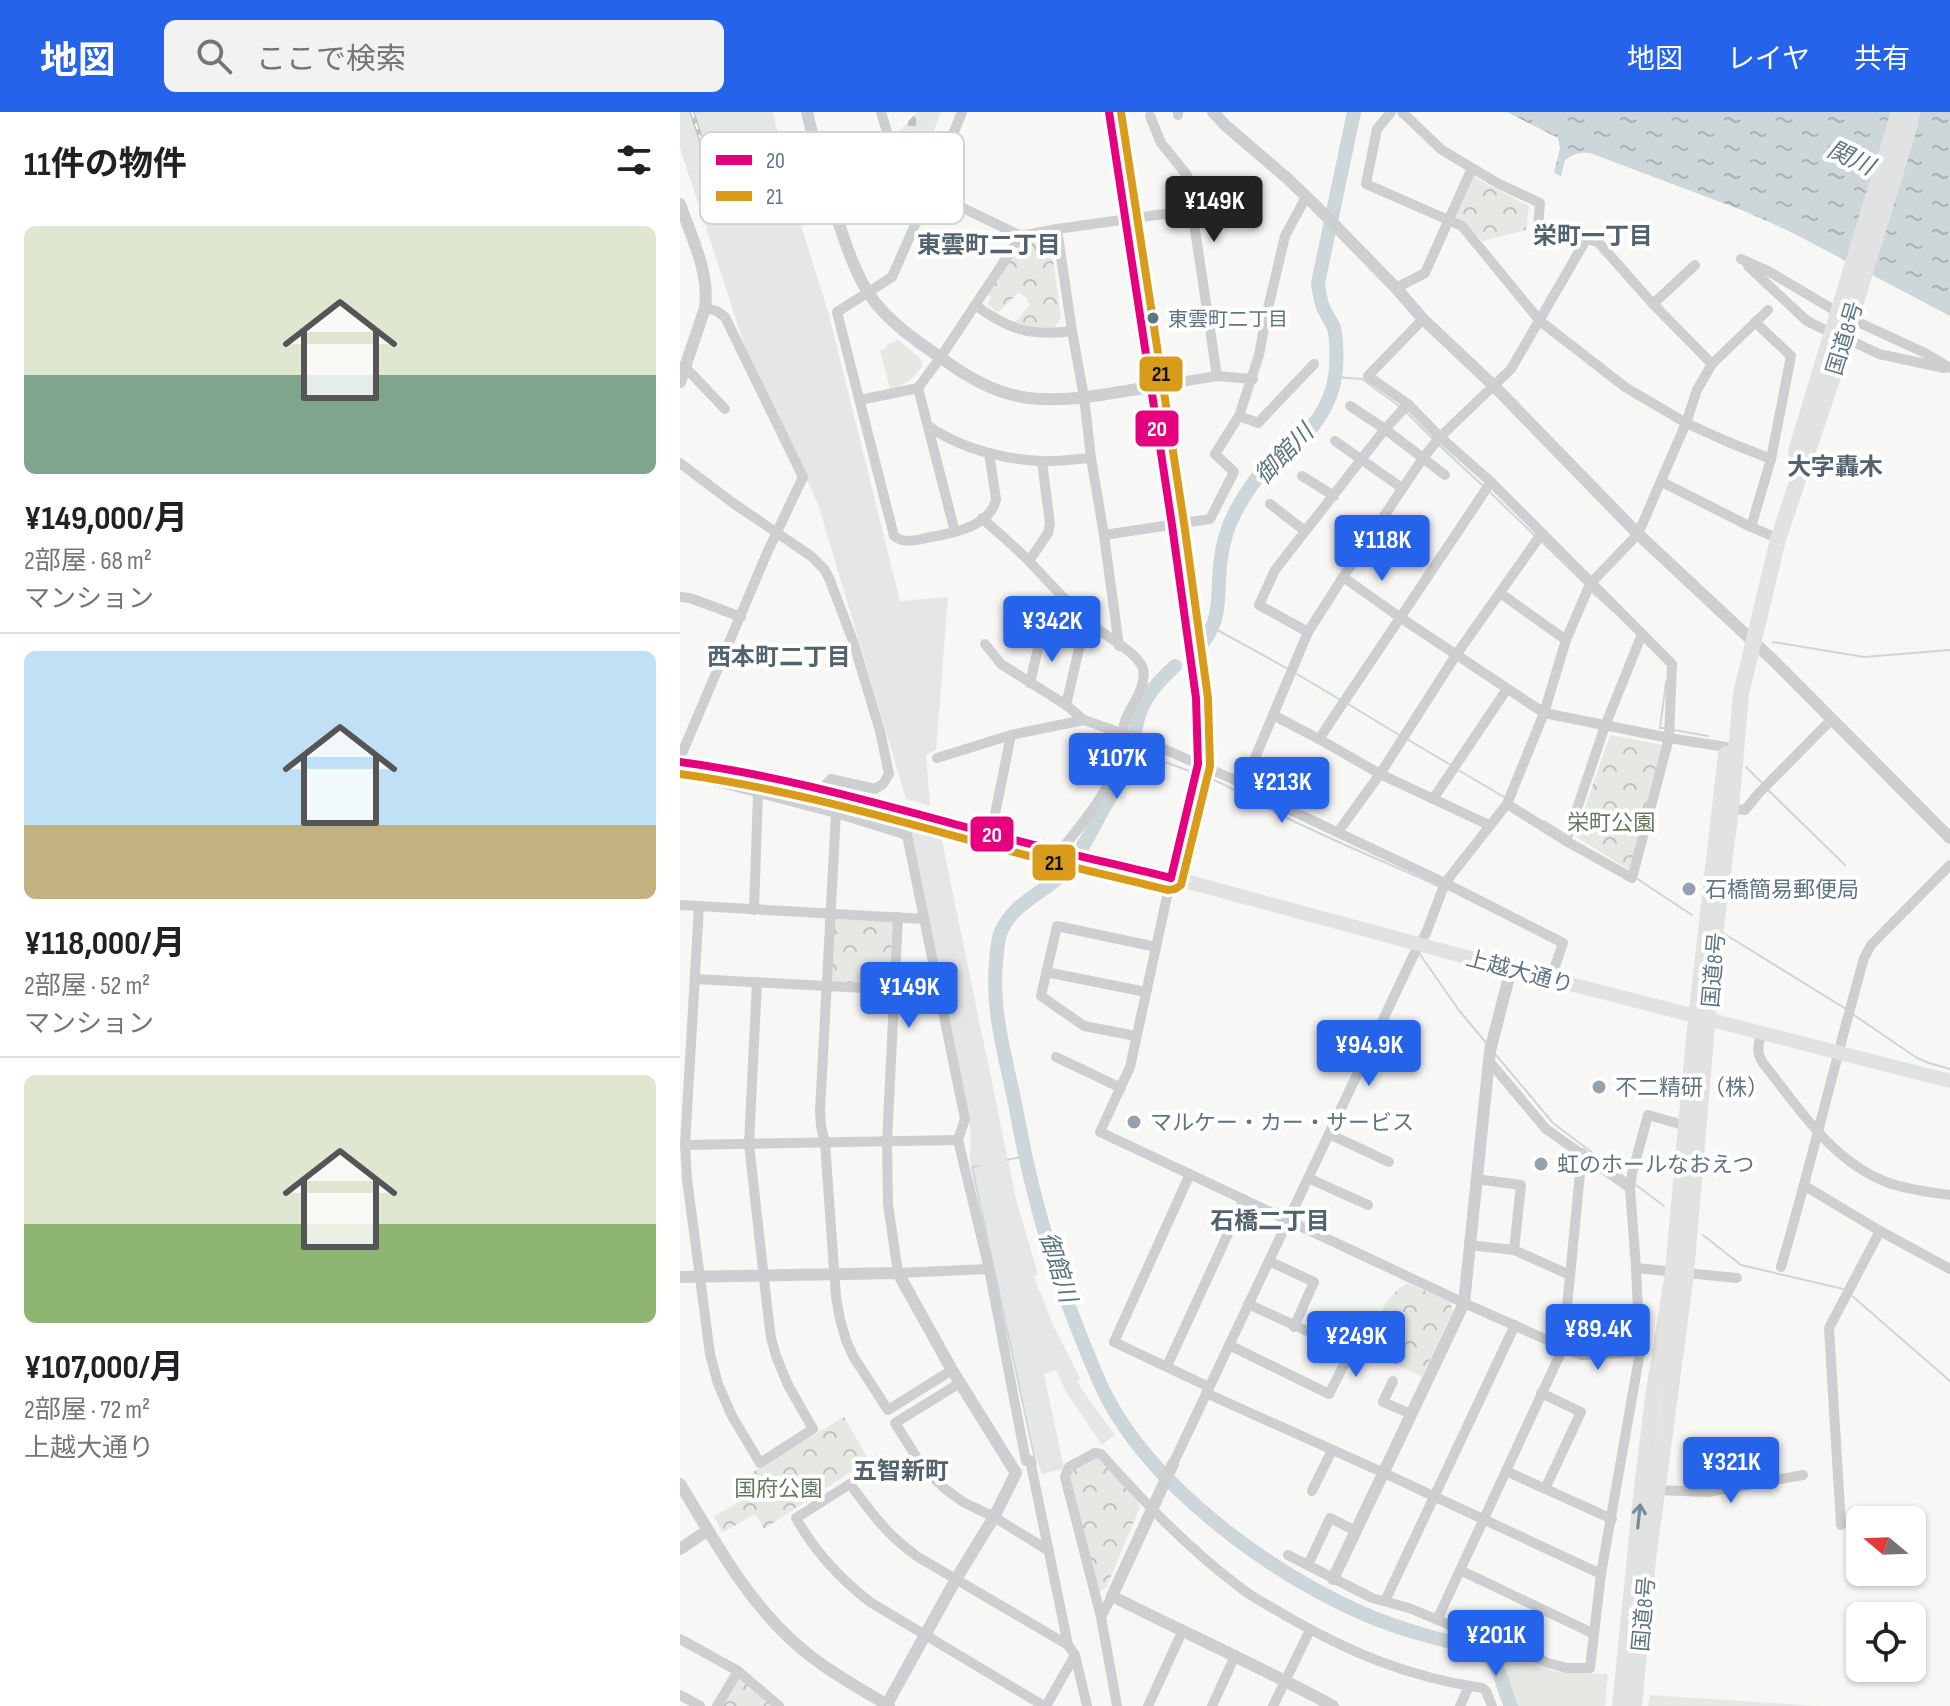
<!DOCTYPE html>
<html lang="ja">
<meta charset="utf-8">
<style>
body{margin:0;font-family:"Sofia Sans Condensed","Noto Sans JP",sans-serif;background:#f2f2f2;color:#202124;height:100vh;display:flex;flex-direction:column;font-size:30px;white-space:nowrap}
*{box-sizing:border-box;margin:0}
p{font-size:26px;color:#757577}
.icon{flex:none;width:44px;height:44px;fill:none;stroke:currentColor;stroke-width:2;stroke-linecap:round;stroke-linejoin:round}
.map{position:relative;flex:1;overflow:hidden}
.details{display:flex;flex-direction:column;background:#fff;width:680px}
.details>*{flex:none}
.needle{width:52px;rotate:289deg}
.tools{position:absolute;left:1166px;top:1394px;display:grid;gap:16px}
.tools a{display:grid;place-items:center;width:80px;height:80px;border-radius:12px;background:#fff;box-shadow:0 2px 6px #0004;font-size:40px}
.price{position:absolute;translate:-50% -68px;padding:0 18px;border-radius:8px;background:#2563eb;color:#fff;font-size:26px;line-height:52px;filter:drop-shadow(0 2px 4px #0008)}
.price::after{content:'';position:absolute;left:50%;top:48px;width:24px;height:18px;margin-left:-12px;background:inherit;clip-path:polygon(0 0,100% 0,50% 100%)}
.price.current{background:#222;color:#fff}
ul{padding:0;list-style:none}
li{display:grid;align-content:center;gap:16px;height:424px;padding:0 24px}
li+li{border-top:2px solid #e0e0e0}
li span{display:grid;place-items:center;height:248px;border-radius:12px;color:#555}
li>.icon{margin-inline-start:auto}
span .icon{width:144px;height:144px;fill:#fffc;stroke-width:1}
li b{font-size:34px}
h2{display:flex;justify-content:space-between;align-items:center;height:96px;padding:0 24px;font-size:34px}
header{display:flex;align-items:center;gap:48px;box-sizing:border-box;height:112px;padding:0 40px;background:#2563eb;color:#fff}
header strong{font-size:38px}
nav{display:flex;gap:44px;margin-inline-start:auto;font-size:28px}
.search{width:560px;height:72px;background:#f2f2f2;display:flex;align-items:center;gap:20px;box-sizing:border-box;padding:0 28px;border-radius:12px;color:#757577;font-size:30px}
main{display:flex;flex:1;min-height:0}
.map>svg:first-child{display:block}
.built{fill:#e5e7e7}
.grass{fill:#e6e9e3}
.cemetery{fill:url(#cemetery-stones)}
.park{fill:url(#park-crowns)}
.water{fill:url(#water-ripples)}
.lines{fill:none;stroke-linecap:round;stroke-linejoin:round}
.stream{stroke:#cdd6d9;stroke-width:2}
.river{stroke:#cdd6d9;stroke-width:14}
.minor{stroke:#cdcfd0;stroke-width:10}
.tertiary{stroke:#cdcfd0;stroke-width:12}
.secondary{stroke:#e1e2e2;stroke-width:14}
.trunk{stroke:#e1e2e2;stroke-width:16}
.rail-casing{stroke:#c2c4c6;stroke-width:5}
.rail{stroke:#fff;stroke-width:2;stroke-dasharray:6;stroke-linecap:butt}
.bus-1-casing{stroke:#fff;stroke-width:14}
.bus-2-casing{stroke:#fff;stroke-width:14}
.bus-1{stroke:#e5007d;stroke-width:8}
.bus-2{stroke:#d99c1a;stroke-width:8}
.oneway{stroke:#7a8b96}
.bus-dot{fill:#607583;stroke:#fff;stroke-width:3}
.poi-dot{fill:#95a2ab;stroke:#fff;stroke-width:3}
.labels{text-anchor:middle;stroke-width:8;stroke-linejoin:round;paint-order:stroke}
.bus-label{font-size:20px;fill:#607583;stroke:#fff;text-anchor:start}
.street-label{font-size:22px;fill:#607583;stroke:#fff}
.park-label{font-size:22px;fill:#667a60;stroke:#fff}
.poi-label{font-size:22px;fill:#607583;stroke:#fff;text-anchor:start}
.water-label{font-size:24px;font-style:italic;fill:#5b767d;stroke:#fff}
.neighbourhood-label{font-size:24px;font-weight:bold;fill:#53636d;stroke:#fff}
.key{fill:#fff;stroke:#cfd6da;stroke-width:2}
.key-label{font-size:22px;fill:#607583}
.line-badge{stroke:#fff;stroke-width:3}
.badge-label{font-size:22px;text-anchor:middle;font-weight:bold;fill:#fff}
.pale-badge-label{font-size:22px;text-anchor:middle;font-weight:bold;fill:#111}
</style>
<header>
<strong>地図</strong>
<div class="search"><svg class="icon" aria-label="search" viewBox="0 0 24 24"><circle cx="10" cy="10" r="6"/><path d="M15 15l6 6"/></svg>ここで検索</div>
<nav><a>地図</a><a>レイヤ</a><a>共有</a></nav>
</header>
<main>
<section class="details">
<h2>11件の物件<svg class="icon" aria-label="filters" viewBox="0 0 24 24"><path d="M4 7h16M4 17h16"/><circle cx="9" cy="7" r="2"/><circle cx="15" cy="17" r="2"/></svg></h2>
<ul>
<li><span style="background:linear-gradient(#dfe7d0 60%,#7fa58c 0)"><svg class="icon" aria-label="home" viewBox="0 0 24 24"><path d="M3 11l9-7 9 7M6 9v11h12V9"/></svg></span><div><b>¥149,000/月</b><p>2部屋 · 68 m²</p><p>マンション</p></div></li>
<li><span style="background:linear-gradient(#bfe0f5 70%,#c2b280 0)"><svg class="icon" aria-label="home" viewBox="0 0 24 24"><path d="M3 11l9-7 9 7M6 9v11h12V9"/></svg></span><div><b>¥118,000/月</b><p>2部屋 · 52 m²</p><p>マンション</p></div></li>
<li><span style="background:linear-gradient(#dfe7d0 60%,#8fb573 0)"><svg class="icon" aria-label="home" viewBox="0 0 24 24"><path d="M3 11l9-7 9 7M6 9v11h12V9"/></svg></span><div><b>¥107,000/月</b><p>2部屋 · 72 m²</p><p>上越大通り</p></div></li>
</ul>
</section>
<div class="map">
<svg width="1270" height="1594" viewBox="0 0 1270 1594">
<defs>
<pattern id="cemetery-stones" width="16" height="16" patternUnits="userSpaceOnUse" patternTransform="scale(2)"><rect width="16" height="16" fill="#e6e9e3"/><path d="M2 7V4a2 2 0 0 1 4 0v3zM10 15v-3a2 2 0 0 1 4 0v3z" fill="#bec1bd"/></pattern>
<pattern id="park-crowns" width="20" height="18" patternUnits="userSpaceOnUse" patternTransform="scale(2)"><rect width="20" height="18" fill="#e6e9e3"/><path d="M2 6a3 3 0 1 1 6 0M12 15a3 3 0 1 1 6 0" fill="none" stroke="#bec1bd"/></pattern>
<pattern id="water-ripples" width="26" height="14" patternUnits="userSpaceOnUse" patternTransform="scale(2)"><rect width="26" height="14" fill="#cdd6d9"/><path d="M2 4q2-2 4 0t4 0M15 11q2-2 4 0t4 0" fill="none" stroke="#aab2b5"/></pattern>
</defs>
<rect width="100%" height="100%" fill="#f7f7f6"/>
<g class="built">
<polygon points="0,0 93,0 112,84 149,203 220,489 268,485 256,638 246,643 250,694 226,687 138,392 66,238 0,36"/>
<polygon points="229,711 260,719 336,1087 358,1162 354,1165 374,1215 400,1266 397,1269 409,1288 435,1323 422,1333 386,1280 376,1258 364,1262 384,1357 362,1362 356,1345 290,1047 291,1021"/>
</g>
<g class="grass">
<path d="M218,228L241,247L242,255C232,267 226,273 210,277L200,238L207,236L206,233Z"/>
<polygon points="811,1530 873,1559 928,1562 925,1594 835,1594"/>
<polygon points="970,1583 1140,1594 968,1594"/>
</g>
<polygon class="cemetery" points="237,0 261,0 251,28 242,23 236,36 213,26"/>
<g class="park">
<polygon points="792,64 849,94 846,118 803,129 776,105"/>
<polygon points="365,128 371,132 381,206 373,218 360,217 335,211 350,192 347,189 348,187 339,180 318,201 307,192 311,185 305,180 340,131"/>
<polygon points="930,623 982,633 949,758 895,724"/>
<polygon points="153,807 213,810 209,874 149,870"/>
<path d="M728,1171L770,1190L773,1199L742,1264L697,1244C699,1231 697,1223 698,1212C701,1194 713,1179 728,1171Z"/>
<polygon points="164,1305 189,1348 84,1417 75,1402 42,1421 34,1404 66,1386 57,1370"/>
<polygon points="410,1345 420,1346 458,1390 460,1395 426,1476 419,1480 389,1367 390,1359"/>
<polygon points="58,1564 95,1594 40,1594"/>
</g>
<path class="water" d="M827,0H1270V204L1111,120L1064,99L910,41C899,40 894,42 885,48L881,64L874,61L880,36L878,26Z"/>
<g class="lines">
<g class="stream">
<polyline points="655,265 682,267 719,294"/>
<polyline points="727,301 754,328"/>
<polyline points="758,332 803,374"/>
<polyline points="811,381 855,424"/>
<polyline points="860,428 904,471"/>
<polyline points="911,479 933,499"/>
<polyline points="532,515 608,557"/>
<polyline points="1093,530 1184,545 1270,538"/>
<polyline points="617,562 659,587"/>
<polyline points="668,592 721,624"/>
<polyline points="984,616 980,616 986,570"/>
<polyline points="994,618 1028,624"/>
<polyline points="727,627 769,652"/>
<polyline points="453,638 512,660"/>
<polyline points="1066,655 1082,671"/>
<polyline points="778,658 824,685"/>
<path d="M522,663C549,673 573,689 599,702C651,728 705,750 758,774"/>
<polyline points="1089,679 1165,753"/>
<polyline points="864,709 882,720"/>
<polyline points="956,766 1012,803"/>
<polyline points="1043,821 1166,897"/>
<polyline points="739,841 778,897 807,932"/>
<polyline points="1174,903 1237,946 1249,951 1270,957"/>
<polyline points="816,943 873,1011 947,1067"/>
<polyline points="327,1048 345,1044"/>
<polyline points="299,1054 292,1055 356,1352 353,1352"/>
<polyline points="956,1073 984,1094"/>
<polyline points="1023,1123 1061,1153 1163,1177"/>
<polyline points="1171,1183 1270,1269"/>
</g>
<g class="river">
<path d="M516,538C543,511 537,487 540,453C542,433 548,412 558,395C566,381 575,366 587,355C594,348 604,344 611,337C632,319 651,293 655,265C657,254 657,227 654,216C651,209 646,202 643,195C640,187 639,179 638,171L674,0"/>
<path d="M495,554C477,571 462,586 457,611C454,621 455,632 451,642C445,661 435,677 425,694C415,711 399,746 386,759C366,780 332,791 321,820C317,829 317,841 316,851C311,903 328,952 337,1002C351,1079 371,1151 400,1223C408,1243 416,1263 425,1282C473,1376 589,1460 684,1502C721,1518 761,1528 800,1537C820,1548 822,1575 831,1594"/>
</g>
<g class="minor">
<polyline points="201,0 219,59 229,70 341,124 377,117 512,98 537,264"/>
<path d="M282,0L249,81L212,165L157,200L214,424C225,433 239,427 251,425C274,421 311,414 316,387L309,341"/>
<polyline points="711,0 697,17 686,72 782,114 860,209 945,275 1006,311 1048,330 1091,347 1071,415 1090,423"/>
<polyline points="722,0 762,38 792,56"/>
<polyline points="498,3 498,0"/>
<polyline points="470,4 481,31 507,63 512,98"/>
<polyline points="377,117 392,219 404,285 411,346 424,423 439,534"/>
<polyline points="1061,147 1088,159 1159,201"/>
<polyline points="1068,154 1127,209 1143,217"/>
<polyline points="716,176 745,161 792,56 819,72 860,91 858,115 918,130 973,192 1032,252"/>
<polyline points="973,192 1015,153"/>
<path d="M295,193C328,217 350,225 392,219"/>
<polyline points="1169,206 1245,241 1270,256"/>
<polyline points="743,207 688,264 728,292 760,325 811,370 992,552 989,626 952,766 886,729 827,692"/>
<polyline points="1075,210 1111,244 1091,347"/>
<polyline points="1176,231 1199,242 1264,256"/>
<polyline points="2,254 5,255 45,297"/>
<polyline points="470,275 537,264 573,267"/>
<polyline points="180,288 238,276"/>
<polyline points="670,294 705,317 765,363"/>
<polyline points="559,304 578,311 634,252"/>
<path d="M248,314C281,336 321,347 361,349C377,350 394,347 411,346"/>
<polyline points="655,329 722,376"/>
<polyline points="0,351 53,391 131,444 144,457 149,466 173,529 200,619 209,662 203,672 195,677 151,667 147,671 144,678"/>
<polyline points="622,364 654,384"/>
<polyline points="982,370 1071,415"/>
<polyline points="590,392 625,419"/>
<path d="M302,406C317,420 333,433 348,448C371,472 391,496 418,517C430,527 459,542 463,557C467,575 451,593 445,609C441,621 444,633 440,645C431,677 402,712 381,738"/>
<polyline points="275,420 238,276 260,246 341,124"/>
<polyline points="424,423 530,407 554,360 535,342 559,304 579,243 586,205 605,124 626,85"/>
<polyline points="349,449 368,421 370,412 362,350"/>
<polyline points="663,465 721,506 864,601 989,626 1046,635"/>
<polyline points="820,481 886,528"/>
<polyline points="0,485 10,486 61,505"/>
<polyline points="628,520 579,493 595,458 705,317 728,292"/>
<polyline points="305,532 321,552 386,593 404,608"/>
<polyline points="350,571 361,524"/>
<polyline points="386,593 406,507"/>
<polyline points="593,603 639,627 700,662 809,713"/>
<polyline points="639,627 811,370"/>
<polyline points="0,646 87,441 123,365 45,205 37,199 25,196"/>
<polyline points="257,646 331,623 404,608 470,631 564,672 608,697 765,771 883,831 871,866"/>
<polyline points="0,660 156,701 227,723 285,1007 278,1028 309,1157 346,1349 350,1348 388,1533"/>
<polyline points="564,672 628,520 663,465 743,346 760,325 831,257 907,126"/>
<polyline points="753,687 827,577"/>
<polyline points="1051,697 1065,698 1079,681 1152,607"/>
<polyline points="156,701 140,999 141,1014 145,1031 156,1185 160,1207 166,1228 173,1244 208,1298 272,1258"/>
<polyline points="658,720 700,662 776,543 862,421"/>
<polyline points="311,722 331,623"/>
<polyline points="886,729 925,614 962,522"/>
<polyline points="491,766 450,955 420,1020 784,1191 901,1243 960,1240"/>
<polyline points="0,793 244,807"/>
<polyline points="19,794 5,1033 7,1067 30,1242 38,1272 52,1304 80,1351 133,1317 108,1273 96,1244 91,1226 87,1194 69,1032 77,870"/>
<polyline points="74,798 78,681"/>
<polyline points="218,805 207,1030 208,1092 218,1161 309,1157"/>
<polyline points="366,860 466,880"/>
<polyline points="15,867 259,880"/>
<path d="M1081,922C1078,934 1076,940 1083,951C1118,995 1153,1051 1209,1071C1228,1078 1250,1080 1270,1083"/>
<polyline points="456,924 404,914 361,884 377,814 476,835"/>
<polyline points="376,945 441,976"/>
<polyline points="809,949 866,1017 950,1076"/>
<polyline points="649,1022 709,1050"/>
<polyline points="5,1033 278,1028"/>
<polyline points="510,1062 434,1230 529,1275"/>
<polyline points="628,1066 688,1093"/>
<polyline points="796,1067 841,1073 834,1138"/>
<polyline points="1125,1074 1200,1119 1270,1157"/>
<polyline points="789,1133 834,1138 890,1163"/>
<polyline points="589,1149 634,1170 614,1215"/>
<path d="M1101,1155C1131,1053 1155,949 1184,846L1191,833L1270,753"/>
<polyline points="956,1156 1057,1166"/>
<polyline points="549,1233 649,1282 671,1239 568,1192"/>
<polyline points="487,1254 564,1087"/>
<polyline points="713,1269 703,1290 731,1302"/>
<polyline points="280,1271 215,1311 244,1357 265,1377 283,1390 314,1405 369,1439"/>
<polyline points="526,1281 704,1361 921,1462"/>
<polyline points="861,1281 901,1300 865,1377"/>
<polyline points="493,1352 735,840 746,821 765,771 827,692 864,601 886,528 910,472 958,422 1006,311 1017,278 1032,252 1088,198"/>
<polyline points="826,1359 932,1407"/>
<polyline points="977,1378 1028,1380 1123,1363"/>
<polyline points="632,1379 652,1338"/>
<polyline points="1161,1413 1149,1216 1200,1119"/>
<polyline points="608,1443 692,1486 729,1496 770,1513 808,1524 868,1551 887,1556 910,1556 921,1462 960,1240 956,1156 950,1076 952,1062 968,1003 1007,1014"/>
<polyline points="628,1453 650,1406 676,1419"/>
<polyline points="780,1458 914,1522"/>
<polyline points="432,1484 421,1505 437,1594"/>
<polyline points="705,1489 835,1213"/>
<path d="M421,1505L385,1365L389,1355L415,1341L421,1342C463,1389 507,1435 557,1473C571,1485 588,1493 603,1502C668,1540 728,1565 802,1576L806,1579L812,1594"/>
<polyline points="757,1508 883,1236 902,1041"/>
<polyline points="0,1527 58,1559 99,1594"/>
<polyline points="0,1583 20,1594"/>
<polyline points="37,1594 58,1559"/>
<path d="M364,1594L190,1490C159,1466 135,1440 116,1406L170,1372C192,1402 207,1423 238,1445L388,1533L395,1543L407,1594"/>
<polyline points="366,1594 395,1543"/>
<polyline points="468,1594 502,1520"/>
<polyline points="532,1594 555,1544"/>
<polyline points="593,1594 630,1518"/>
<polyline points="780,1594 789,1574"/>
</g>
<g class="tertiary">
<path d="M127,0C135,36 146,71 157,106C166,133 175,161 191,185C209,210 235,228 260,245C287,265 314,281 348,286C388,291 431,281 470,275"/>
<polyline points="429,0 492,413 516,586 518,652 491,766"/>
<polyline points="533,0 545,13 608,67 637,95 716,176 743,207 814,274 958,422 1094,549 1270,726"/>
<path d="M0,92C11,124 30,161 25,196L0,270"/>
<polyline points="0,1165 218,1161 272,1258 336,1361 314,1405 276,1467 206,1594"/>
<path d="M493,1352L432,1484C505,1521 581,1555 653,1594"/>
<path d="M0,1372C35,1429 66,1488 116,1532C144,1557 177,1575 209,1594"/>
<polyline points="0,1437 28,1418"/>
<polyline points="653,1467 784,1191 810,939 831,857"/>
</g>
<polyline class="secondary" points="0,650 82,664 221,697 311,722 505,769 831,857 1270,969"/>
<g class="trunk">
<polyline points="1116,339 1219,0"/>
<polyline points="940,1594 962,1375 973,1286 993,1160 1014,926 1046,642"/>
<polyline points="954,1594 968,1448 1006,1162 1034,832 1051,697 1061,582 1098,427 1153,265 1227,23 1232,0"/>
</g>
<defs>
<polyline id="rail" points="12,0 23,34"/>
</defs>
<use href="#rail" class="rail-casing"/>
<use href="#rail" class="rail"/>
<defs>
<path id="bus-1" d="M0,650C105,664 206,694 308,721C368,737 430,751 491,766L518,652L516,586L492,413L429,0"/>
<path id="bus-2" d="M0,662C103,676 204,705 304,732C365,749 427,763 488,778L495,777L501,773L530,654L528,586L504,411L441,0"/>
</defs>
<use href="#bus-1" class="bus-1-casing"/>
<use href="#bus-2" class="bus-2-casing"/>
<use href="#bus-1" class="bus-1"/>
<use href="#bus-2" class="bus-2"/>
</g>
<defs><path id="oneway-shaft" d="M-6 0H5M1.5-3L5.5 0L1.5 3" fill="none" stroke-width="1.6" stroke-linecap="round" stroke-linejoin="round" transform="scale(2)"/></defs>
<use class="oneway" href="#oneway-shaft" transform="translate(959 1404) rotate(-84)"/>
<circle class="bus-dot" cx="473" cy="206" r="7"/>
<g class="poi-dot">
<circle cx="1009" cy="777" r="8"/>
<circle cx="919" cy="975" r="8"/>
<circle cx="454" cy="1010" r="8"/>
<circle cx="861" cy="1052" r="8"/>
</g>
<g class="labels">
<g class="bus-label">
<text x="488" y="214">東雲町二丁目</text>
</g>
<g class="street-label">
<text transform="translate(1164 226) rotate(-73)" y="8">国道8号</text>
<text transform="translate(1033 858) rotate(-85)" y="8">国道8号</text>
<text transform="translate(840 859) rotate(15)" y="8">上越大通り</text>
<text transform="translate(963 1502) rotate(-85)" y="8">国道8号</text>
</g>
<g class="park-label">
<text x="931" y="718">栄町公園</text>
<text x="98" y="1384">国府公園</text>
</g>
<g class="poi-label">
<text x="1025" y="785">石橋簡易郵便局</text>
<text x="935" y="983">不二精研（株）</text>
<text x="470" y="1018">マルケー・カー・サービス</text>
<text x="877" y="1060">虹のホールなおえつ</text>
</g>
<g class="water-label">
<text transform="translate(1171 46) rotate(25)" y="8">関川</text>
<text transform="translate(604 342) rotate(-46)" y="8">御館川</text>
<text transform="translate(378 1155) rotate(72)" y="8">御館川</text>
</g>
<g class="neighbourhood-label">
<text x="913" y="132">栄町一丁目</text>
<text x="309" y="141">東雲町二丁目</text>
<text x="1155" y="363">大字轟木</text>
<text x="99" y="553">西本町二丁目</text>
<text x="590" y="1117">石橋二丁目</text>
<text x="221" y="1367">五智新町</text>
</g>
</g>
<rect x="20" y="20" width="264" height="92" rx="12" class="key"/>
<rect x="36" y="43" width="36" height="10" fill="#e5007d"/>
<rect x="36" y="79" width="36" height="10" fill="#d99c1a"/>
<g class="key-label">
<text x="86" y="56">20</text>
<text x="86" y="92">21</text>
</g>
<g class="line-badge">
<rect x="458" y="243" width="46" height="38" rx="8" fill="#d99c1a"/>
<rect x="454" y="297" width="46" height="39" rx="8" fill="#e5007d"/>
<rect x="289" y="703" width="46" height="38" rx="8" fill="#e5007d"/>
<rect x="351" y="731" width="46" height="39" rx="8" fill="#d99c1a"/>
</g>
<g class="badge-label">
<text x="477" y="324">20</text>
<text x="312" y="730">20</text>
</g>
<g class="pale-badge-label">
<text x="481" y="269">21</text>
<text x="374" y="758">21</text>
</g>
</svg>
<div class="tools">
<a><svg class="needle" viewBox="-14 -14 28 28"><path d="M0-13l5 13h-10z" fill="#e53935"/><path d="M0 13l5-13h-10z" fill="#757577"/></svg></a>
<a><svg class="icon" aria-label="locate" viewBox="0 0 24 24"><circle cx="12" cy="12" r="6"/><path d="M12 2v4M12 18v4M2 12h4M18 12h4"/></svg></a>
</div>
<b class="price current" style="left:534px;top:132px">¥149K</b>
<b class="price" style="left:702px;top:471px">¥118K</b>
<b class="price" style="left:372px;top:552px">¥342K</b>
<b class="price" style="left:437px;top:689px">¥107K</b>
<b class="price" style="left:602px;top:713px">¥213K</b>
<b class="price" style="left:229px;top:918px">¥149K</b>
<b class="price" style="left:689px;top:976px">¥94.9K</b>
<b class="price" style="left:918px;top:1260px">¥89.4K</b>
<b class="price" style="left:676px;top:1267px">¥249K</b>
<b class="price" style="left:1051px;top:1393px">¥321K</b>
<b class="price" style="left:816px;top:1566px">¥201K</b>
</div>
</main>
